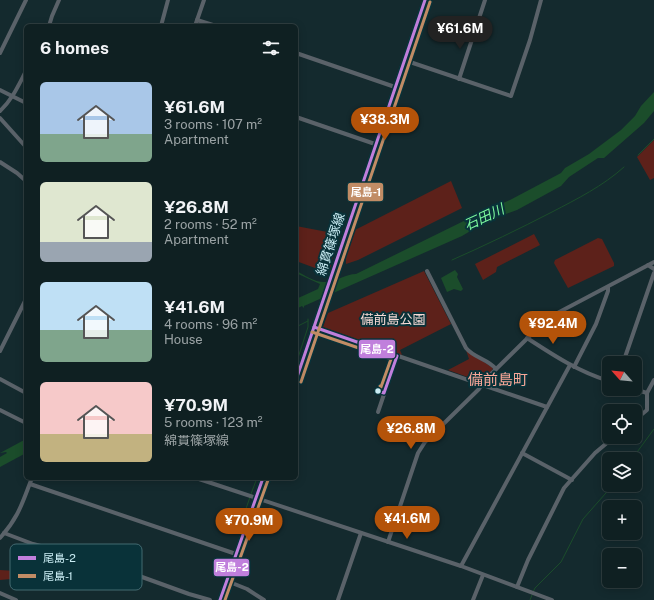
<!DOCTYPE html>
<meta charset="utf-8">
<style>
body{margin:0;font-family:"Public Sans","Noto Sans JP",sans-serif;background:#18282a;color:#f1f3f6;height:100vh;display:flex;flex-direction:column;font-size:15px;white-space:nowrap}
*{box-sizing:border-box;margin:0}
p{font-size:13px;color:#9ba3a5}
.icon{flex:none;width:22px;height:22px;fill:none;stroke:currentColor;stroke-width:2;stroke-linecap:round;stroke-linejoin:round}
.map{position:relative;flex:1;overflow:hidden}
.side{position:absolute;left:24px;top:24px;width:274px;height:456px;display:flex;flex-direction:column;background:#0f2022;border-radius:6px;box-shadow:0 2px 10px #0003,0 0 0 1px #2f3e40}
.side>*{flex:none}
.needle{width:26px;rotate:297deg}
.controls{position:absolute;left:602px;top:356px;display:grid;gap:8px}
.controls a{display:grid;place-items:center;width:40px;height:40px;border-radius:6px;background:#0f2022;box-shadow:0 2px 10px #0003,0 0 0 1px #2f3e40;font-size:20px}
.price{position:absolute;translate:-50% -34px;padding:0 9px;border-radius:14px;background:#b45309;color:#fff;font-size:13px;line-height:26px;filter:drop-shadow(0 1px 2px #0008)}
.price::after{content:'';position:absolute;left:50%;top:24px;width:12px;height:9px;margin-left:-6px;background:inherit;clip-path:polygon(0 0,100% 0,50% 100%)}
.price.current{background:#222;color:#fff}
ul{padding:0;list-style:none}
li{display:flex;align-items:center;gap:12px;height:100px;padding:0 16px}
li span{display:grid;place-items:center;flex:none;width:112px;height:80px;border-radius:6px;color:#555}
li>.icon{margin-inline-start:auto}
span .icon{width:48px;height:48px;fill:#fffc;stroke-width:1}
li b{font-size:17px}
h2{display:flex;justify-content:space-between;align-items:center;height:48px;padding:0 16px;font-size:17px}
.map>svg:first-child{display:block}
.green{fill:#5d211a}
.water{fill:#1b4d2b}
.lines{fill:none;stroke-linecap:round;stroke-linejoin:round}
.stream{stroke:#1b4d2b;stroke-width:1}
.minor{stroke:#5a6269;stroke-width:4}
.major{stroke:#55626a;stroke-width:5}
.bus-1-casing{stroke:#093239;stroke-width:6}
.bus-2-casing{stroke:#093239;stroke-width:6}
.bus-1{stroke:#c07fdc;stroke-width:3}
.bus-2{stroke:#c18c65;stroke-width:3}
.bus-dot{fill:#c9ecf3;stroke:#093239;stroke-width:1.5}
.labels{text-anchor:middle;stroke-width:4;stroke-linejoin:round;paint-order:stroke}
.street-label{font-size:13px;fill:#c9ecf3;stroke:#093239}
.park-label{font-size:13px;fill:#f8dad5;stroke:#093239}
.water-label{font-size:14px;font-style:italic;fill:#7cf79d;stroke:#093239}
.quarter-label{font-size:15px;fill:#f8a798;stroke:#093239}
.key{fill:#093239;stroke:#436a71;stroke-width:1}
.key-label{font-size:11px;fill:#c9ecf3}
.line-badge{stroke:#093239;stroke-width:1.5}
.badge-label{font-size:11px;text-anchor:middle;font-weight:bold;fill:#fff}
</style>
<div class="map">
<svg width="654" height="600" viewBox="0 0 654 600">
<rect width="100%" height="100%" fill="#142a2e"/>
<g class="green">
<polygon points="654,140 654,178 650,180 637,157"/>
<polygon points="451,181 462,208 358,260 346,264 346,249 353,231"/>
<polygon points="296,226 338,234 330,269 326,272 296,261"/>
<polygon points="534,234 540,245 497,267 496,272 483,280 475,264"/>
<polygon points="598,238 602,239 614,263 614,266 568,288 554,263 555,260"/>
<polygon points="424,271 451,324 400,350 402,355 323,327 328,313"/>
<path d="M466,350L493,368C491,373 485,379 479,381L448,370L469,359Z"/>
<polygon points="0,570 32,572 22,578 0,580"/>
</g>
<g class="water">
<path d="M654,92V111L644,123L604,158H598L569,177L561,186L517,210L487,221L462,236L304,306V308L302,306L296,309V299L318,289L320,284L296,273V271C305,275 315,283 326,282C335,282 346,274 356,274L480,213L510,200L561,173L565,168L589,154L621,130L635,116L641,106Z"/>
<polygon points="455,270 458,274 457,277 463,289 461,291 454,289 447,292 441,278"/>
<polygon points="26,439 26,453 0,467 0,457 7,453 6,452 0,453"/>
</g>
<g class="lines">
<g class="stream">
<polyline points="638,155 654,139"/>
<path d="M452,260C486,245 519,229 552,212C577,199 603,186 624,167"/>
<polyline points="296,327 308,321"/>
<polyline points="296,364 308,327 308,319"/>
<polyline points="632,459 654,429"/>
<polyline points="251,494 257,478"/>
<polyline points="238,532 250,497"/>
<polyline points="533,592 535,588 561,562 583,519 613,485"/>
<polyline points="530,600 532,595"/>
</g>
<g class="minor">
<polyline points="197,20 216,26"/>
<polyline points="49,26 52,16 59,0"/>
<polyline points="161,26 168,0"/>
<polyline points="195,26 204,0"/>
<polyline points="0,53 26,0"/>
<polyline points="296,53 395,87"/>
<polyline points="404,60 511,96 530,40 541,0"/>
<polyline points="459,79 485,0"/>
<polyline points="0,90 26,103"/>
<path d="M0,111C12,100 18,86 26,71"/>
<polyline points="296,117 375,144"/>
<polyline points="0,118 26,147"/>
<polyline points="0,162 17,173 26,181"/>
<polyline points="648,265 654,269"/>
<path d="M427,271L466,348C474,358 488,359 496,369"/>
<polyline points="314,327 547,407"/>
<path d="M527,338C553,355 579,372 609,381"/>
<polyline points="0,351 26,299"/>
<polyline points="623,363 654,273"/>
<polyline points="574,367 596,324 608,291 608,287"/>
<polyline points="0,379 26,393"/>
<polyline points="634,389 647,393"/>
<polyline points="0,410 26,423"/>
<polyline points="378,412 397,356"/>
<polyline points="635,420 647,410 647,393 654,380"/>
<polyline points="522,453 572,480"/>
<polyline points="196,478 461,566 552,600"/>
<polyline points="30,484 236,554"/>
<polyline points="4,533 33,544 52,549 73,552 189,594 210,600"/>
<path d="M0,538C19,517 22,503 32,478"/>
<polyline points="388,542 418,453 425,442 479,389 484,381 548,318 654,262"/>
<polyline points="461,566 570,365"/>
<polyline points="227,581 247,589 264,600"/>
<polyline points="517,587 528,560 564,488 595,453 614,437"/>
<polyline points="0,593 16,600"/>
<polyline points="338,600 361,533"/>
<polyline points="473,600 483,575"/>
</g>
<g class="major">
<polyline points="296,380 425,0"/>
<polyline points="220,600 263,478"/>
</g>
<defs>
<g id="bus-1">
<polyline points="314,327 397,356 384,393 378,391"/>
<polyline points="296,380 425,0"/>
<polyline points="220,600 263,478"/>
</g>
<g id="bus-2">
<polyline points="312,332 391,359 381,387 380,386"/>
<polyline points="301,382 430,2"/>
<polyline points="225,600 268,480"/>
</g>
</defs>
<use href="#bus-1" class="bus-1-casing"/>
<use href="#bus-2" class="bus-2-casing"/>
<use href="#bus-1" class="bus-1"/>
<use href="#bus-2" class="bus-2"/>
</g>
<circle class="bus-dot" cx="378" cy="391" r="3.5"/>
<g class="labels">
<g class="street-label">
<text transform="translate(330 244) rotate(-72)" y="5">綿貫篠塚線</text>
</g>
<g class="park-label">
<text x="393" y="324">備前島公園</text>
</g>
<g class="water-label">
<text transform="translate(484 217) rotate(-25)" y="5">石田川</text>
</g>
<g class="quarter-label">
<text x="498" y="385">備前島町</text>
</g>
</g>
<rect x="10" y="544" width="132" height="46" rx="6" class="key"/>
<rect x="18" y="556" width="18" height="4" fill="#c07fdc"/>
<rect x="18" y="574" width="18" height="4" fill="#c18c65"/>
<g class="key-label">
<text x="43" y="562">尾島-2</text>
<text x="43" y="580">尾島-1</text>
</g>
<g class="line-badge">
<rect x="347" y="182" width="37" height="20" rx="4" fill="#c18c65"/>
<rect x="358" y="339" width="38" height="20" rx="4" fill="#c07fdc"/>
<rect x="213" y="558" width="37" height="19" rx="4" fill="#c07fdc"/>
</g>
<g class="badge-label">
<text x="366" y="196">尾島-1</text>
<text x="377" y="353">尾島-2</text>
<text x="232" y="571">尾島-2</text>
</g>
</svg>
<div class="controls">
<a><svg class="needle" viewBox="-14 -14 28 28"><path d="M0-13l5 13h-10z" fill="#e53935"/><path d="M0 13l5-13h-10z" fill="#9ba3a5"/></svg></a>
<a><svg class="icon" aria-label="locate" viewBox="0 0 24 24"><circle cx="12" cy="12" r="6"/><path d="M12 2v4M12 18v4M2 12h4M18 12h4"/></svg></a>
<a><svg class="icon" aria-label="layers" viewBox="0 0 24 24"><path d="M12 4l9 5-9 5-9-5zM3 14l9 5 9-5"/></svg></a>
<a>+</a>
<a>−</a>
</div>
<b class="price current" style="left:460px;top:50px">¥61.6M</b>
<b class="price" style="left:385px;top:141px">¥38.3M</b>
<b class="price" style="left:553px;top:345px">¥92.4M</b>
<b class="price" style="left:411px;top:450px">¥26.8M</b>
<b class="price" style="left:407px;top:540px">¥41.6M</b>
<b class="price" style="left:249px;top:542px">¥70.9M</b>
<section class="side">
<h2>6 homes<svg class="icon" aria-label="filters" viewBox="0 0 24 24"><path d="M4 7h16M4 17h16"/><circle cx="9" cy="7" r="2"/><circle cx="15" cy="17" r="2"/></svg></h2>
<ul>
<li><span style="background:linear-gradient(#a9c7e8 65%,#7fa58c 0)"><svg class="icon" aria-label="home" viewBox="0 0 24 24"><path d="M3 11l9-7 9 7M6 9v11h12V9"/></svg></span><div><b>¥61.6M</b><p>3 rooms · 107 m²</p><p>Apartment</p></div></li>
<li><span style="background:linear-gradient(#dfe7d0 75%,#9aa5b1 0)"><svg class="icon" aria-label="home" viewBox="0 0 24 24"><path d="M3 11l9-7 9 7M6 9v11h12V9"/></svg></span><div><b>¥26.8M</b><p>2 rooms · 52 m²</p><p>Apartment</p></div></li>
<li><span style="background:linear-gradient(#bfe0f5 60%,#7fa58c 0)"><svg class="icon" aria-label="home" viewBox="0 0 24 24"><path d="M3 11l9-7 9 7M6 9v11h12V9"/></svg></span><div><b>¥41.6M</b><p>4 rooms · 96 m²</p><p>House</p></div></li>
<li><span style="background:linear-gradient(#f6c9c9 65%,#c2b280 0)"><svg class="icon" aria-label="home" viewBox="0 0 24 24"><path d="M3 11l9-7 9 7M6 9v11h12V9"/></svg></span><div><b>¥70.9M</b><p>5 rooms · 123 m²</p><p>綿貫篠塚線</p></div></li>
</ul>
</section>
</div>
